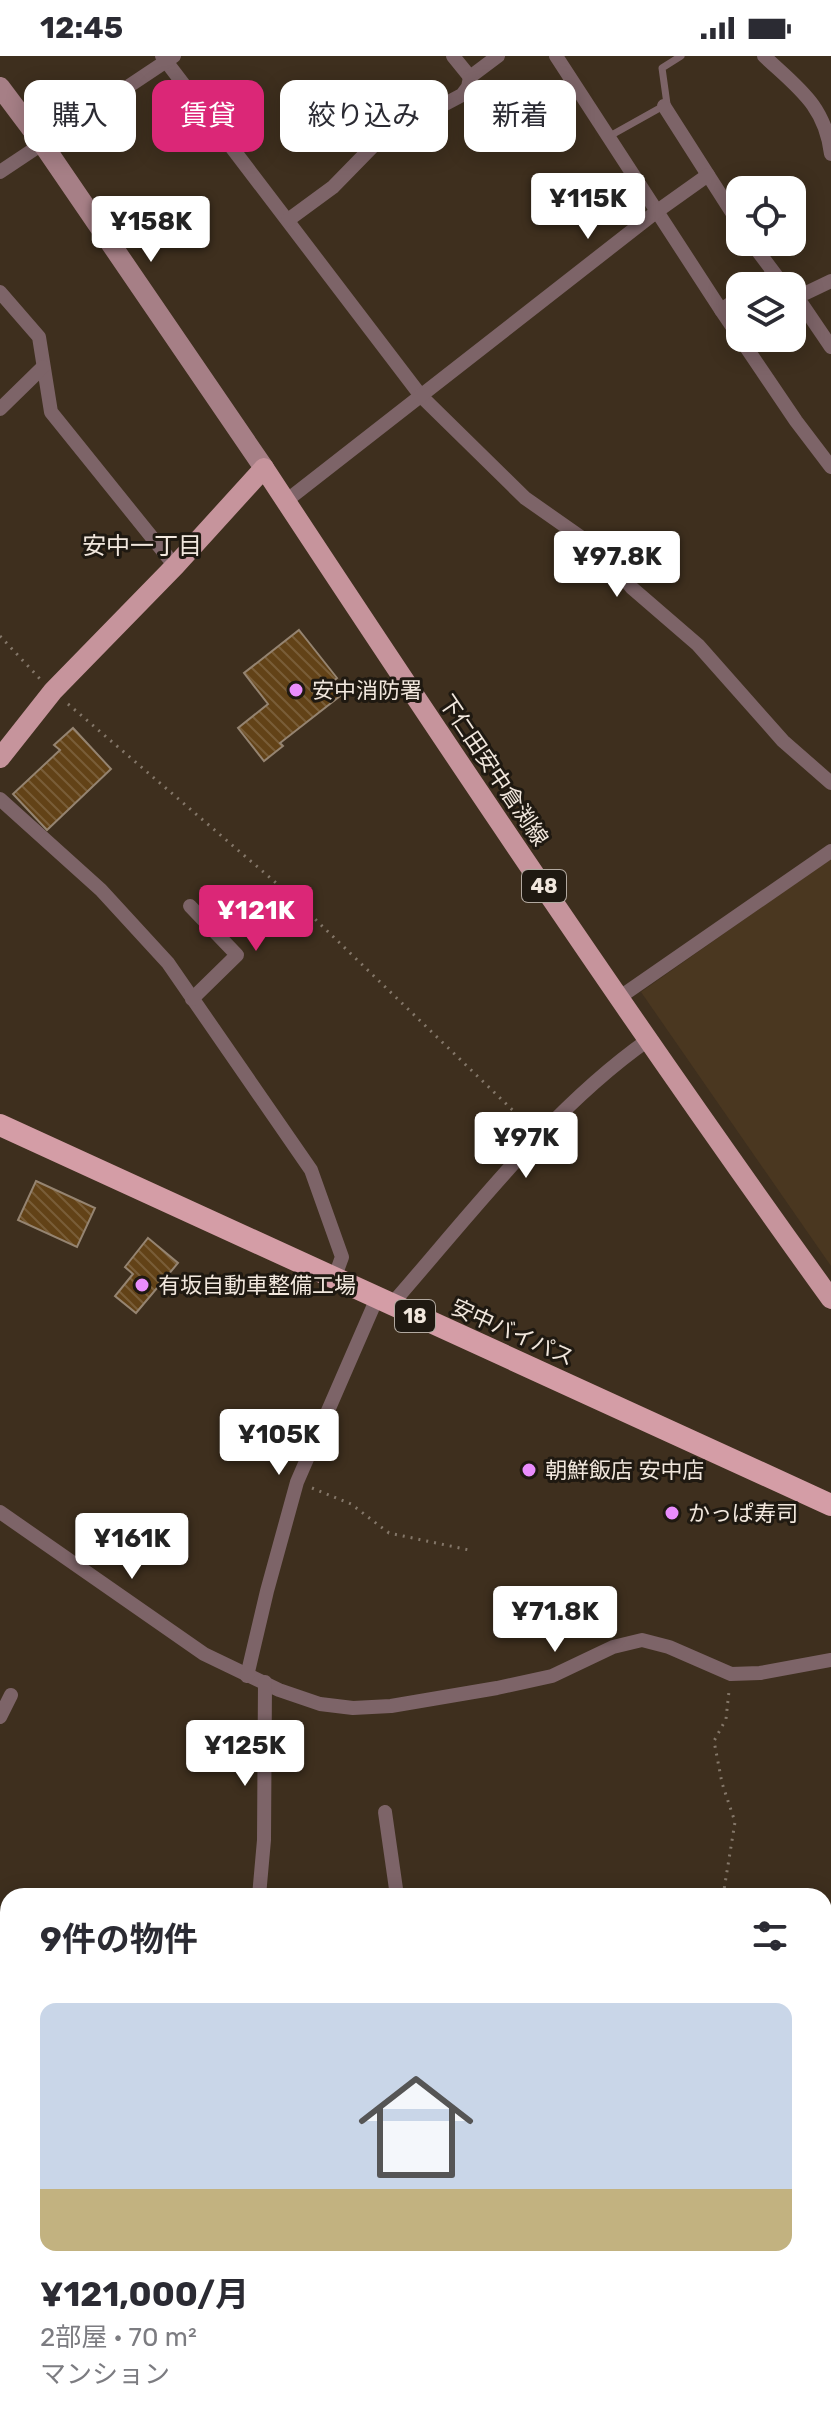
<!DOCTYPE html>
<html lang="ja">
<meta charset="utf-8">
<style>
body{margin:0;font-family:Rubik,"Noto Sans JP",sans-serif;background:#f2f2f3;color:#2b2b33;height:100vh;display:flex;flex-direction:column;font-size:30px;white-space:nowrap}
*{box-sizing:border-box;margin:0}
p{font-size:26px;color:#7c7c81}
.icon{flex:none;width:44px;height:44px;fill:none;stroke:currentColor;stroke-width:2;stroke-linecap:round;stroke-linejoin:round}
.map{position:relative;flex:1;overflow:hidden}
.drawer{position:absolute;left:0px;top:1832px;width:832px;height:538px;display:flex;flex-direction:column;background:#fff;border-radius:24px 24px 0 0;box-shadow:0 4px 20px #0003}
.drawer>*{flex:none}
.top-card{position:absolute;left:24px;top:24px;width:784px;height:72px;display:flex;gap:16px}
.controls{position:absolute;left:726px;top:120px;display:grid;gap:16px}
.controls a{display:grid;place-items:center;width:80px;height:80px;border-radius:16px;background:#fff;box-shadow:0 4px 20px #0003;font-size:40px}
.price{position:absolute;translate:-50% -68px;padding:0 18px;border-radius:8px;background:#fff;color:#222;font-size:26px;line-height:52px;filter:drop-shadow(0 2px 4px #0008)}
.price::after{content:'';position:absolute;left:50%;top:48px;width:24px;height:18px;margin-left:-12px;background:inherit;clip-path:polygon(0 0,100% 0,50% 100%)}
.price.on{background:#db2777;color:#fff}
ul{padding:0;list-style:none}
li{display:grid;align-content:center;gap:16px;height:424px;padding:0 40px}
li+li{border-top:2px solid #e1e1e2}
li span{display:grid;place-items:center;height:248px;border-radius:16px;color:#555}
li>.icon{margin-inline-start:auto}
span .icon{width:144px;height:144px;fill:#fffc;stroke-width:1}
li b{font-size:34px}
h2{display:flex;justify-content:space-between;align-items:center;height:96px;padding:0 40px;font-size:34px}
.chip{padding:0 28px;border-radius:16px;background:#fff;box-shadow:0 4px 20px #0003;font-size:28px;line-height:72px}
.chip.on{background:#db2777;color:#fff}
.status{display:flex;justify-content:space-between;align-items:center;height:56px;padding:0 40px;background:#fff;direction:ltr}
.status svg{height:22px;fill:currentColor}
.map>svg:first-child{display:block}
.built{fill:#4a3720}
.building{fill:url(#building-back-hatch);stroke:#958471;stroke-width:2}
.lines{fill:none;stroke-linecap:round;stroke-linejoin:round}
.path{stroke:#847769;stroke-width:3;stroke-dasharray:2 6;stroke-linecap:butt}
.service{stroke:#7d6468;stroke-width:7}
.minor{stroke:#7d6468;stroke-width:14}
.secondary{stroke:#a67f86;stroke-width:20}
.primary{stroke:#c6949c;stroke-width:20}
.trunk{stroke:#d49da6;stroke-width:22}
.poi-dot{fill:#ea8dfd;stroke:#1f1911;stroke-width:3}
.labels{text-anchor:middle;stroke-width:6;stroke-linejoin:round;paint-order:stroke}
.shield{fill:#1f1911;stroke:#b2a9a0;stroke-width:2}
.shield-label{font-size:20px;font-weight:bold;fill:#f1e7dd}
.poi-label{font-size:22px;fill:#f1e7dd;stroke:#1f1911;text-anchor:start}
.street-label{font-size:22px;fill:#f1e7dd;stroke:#1f1911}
.neighbourhood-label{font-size:24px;fill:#f1e7dd;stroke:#1f1911}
</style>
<div class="status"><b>12:45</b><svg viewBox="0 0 49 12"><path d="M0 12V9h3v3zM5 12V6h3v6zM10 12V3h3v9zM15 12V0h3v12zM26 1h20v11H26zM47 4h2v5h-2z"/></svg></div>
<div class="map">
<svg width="831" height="2369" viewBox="0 0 831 2369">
<defs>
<pattern id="building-back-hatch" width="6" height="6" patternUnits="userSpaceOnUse" patternTransform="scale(2)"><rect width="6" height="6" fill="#624217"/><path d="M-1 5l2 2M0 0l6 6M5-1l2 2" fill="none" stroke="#795d38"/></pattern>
</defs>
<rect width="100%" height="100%" fill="#3e2f1e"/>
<polygon class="built" points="831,802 831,1210 641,936"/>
<g class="building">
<polygon points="299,574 337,622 330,628 340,640 280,687 283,690 264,705 238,672 268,648 244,617"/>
<polygon points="73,672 111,713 47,774 13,738 60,694 54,689"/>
<polygon points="36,1125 95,1152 77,1191 18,1164"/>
<polygon points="148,1182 178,1207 136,1257 115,1240 133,1218 125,1211"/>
</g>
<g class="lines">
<g class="path">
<polyline points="0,580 41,624"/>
<polyline points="68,648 289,838 528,1069"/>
<polyline points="312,1432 351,1448 389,1477 469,1494"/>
<polyline points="723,1840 735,1766 722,1727 714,1685 726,1663 729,1635"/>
<polyline points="501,2362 530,2369"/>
</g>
<polyline class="service" points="608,81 667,48 662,12 681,0"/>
<g class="minor">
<polyline points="162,0 421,340 525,442 602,496 632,532 698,589 783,685 831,727"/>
<polyline points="453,0 470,21"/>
<polyline points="556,0 721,254 796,365 831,411"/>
<path d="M764,0C798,32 825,49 831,98"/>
<polyline points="664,50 708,119"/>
<polyline points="0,116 174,0"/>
<polyline points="288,164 333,131 375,88 394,75 462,39 468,31 470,21 498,0"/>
<polyline points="751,186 784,230"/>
<polyline points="756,230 773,218"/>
<polyline points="0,236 39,281 51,356 175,510"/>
<polyline points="792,236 806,237 831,225"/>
<polyline points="795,238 831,291"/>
<polyline points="721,254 740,241"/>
<polyline points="0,353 43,311"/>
<polyline points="286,445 656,156 708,119 740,169"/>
<polyline points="0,743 101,834 168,907 311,1114 342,1201 334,1223"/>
<polyline points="190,850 237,899 192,943"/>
<polyline points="620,941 831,795"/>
<path d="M391,1249C469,1160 551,1052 648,984"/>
<polyline points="0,1456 204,1598 279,1634 320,1648 353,1652 391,1650 497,1632 552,1620 613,1591 642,1584 669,1591 731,1618 760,1617 831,1604"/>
<polyline points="247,1620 267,1535 297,1426 377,1242"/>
<polyline points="0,1661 11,1639"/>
<polyline points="385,1756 397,1840"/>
<polyline points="259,1840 264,1784 265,1626"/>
<polyline points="824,1907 831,1908"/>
<polyline points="0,2062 8,2064"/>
<polyline points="119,2362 119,2369"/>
<polyline points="591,2362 592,2369"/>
<polyline points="819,2369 831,2353"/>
</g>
<polyline class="secondary" points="0,31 42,87 264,412"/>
<path class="primary" d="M0,702L53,635L175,510L264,412C448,692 635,971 831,1243"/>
<polyline class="trunk" points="0,1069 831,1449"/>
</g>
<g class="poi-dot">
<circle cx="296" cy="634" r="8"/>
<circle cx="142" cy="1229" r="8"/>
<circle cx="529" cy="1414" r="8"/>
<circle cx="672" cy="1457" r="8"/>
</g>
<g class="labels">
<g class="shield">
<rect x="522" y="814" width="44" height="32" rx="6"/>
<rect x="395" y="1244" width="40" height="32" rx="6"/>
</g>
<g class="shield-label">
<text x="544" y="837">48</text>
<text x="415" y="1267">18</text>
</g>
<g class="poi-label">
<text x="312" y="642">安中消防署</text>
<text x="158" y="1237">有坂自動車整備工場</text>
<text x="545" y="1422">朝鮮飯店 安中店</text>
<text x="688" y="1465">かっぱ寿司</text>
</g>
<g class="street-label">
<text transform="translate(494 714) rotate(56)" y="8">下仁田安中倉渕線</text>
<text transform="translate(513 1276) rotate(24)" y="8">安中バイパス</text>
</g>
<g class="neighbourhood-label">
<text x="142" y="498">安中一丁目</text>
</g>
</g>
</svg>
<div class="controls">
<a><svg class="icon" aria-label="locate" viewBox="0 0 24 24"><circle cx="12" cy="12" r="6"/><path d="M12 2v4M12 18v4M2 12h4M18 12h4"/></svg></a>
<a><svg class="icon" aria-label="layers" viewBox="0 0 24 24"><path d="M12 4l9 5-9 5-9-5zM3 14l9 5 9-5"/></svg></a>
</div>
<b class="price" style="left:588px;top:185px">¥115K</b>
<b class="price" style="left:151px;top:208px">¥158K</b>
<b class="price" style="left:617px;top:543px">¥97.8K</b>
<b class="price on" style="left:256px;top:897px">¥121K</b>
<b class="price" style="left:526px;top:1124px">¥97K</b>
<b class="price" style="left:279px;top:1421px">¥105K</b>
<b class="price" style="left:132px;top:1525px">¥161K</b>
<b class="price" style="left:555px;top:1598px">¥71.8K</b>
<b class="price" style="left:245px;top:1732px">¥125K</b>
<div class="top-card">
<a class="chip">購入</a>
<a class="chip on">賃貸</a>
<a class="chip">絞り込み</a>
<a class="chip">新着</a>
</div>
<section class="drawer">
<h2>9件の物件<svg class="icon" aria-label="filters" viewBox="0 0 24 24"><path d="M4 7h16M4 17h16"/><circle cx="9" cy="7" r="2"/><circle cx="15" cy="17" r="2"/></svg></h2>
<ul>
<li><span style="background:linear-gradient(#c9d6e8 75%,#c2b280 0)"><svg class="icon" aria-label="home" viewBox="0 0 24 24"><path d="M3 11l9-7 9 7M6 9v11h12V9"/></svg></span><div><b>¥121,000/月</b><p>2部屋 · 70 m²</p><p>マンション</p></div></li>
</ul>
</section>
</div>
